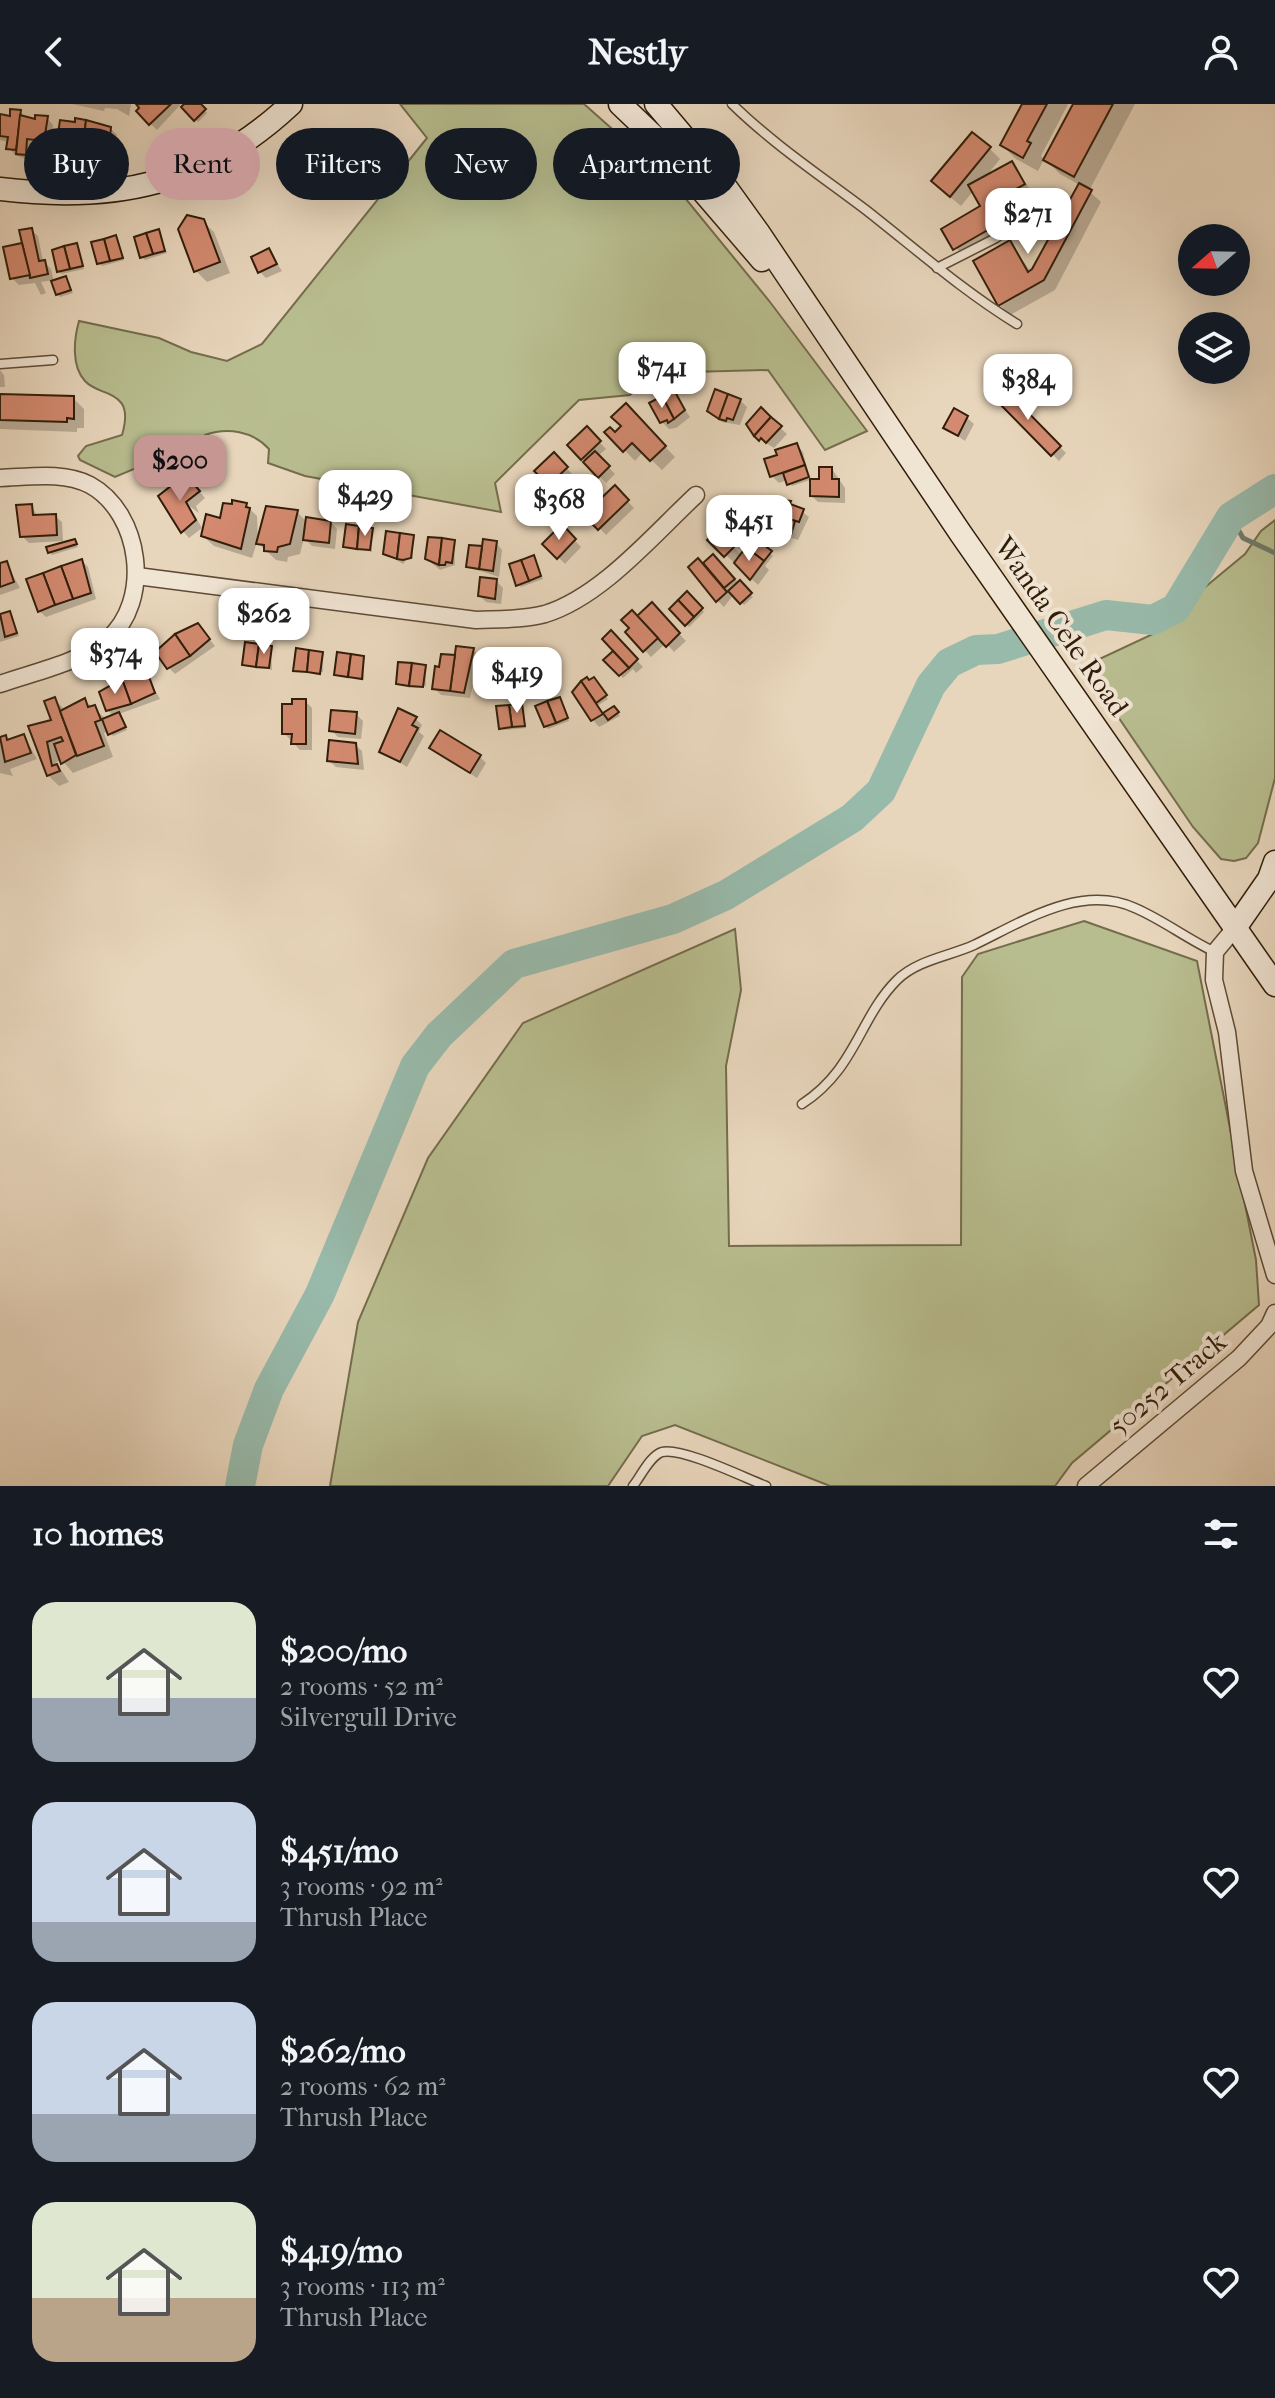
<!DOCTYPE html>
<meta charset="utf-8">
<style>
body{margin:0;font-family:"IM FELL French Canon",serif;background:#242831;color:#f1f3f6;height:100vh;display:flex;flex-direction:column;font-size:30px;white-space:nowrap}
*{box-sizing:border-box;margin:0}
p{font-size:26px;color:#9ea1a6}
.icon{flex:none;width:44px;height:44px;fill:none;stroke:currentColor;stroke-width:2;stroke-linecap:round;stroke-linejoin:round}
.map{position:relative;height:1382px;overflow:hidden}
.sheet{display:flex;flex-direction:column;background:#171b24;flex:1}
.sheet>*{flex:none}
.guide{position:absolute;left:24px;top:24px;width:800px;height:72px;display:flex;gap:16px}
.needle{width:52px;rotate:250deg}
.buttons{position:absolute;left:1178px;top:120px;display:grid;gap:16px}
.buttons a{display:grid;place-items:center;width:72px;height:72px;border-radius:50%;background:#171b24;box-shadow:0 8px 32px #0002;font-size:40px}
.price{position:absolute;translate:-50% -68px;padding:0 18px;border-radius:16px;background:#fff;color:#222;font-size:26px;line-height:52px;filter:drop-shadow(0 2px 4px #0008)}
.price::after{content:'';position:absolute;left:50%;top:48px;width:24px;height:18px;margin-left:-12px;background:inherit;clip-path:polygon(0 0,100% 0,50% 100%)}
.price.on{background:#c59692;color:#111}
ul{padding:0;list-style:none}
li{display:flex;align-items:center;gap:24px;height:200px;padding:0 32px}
li span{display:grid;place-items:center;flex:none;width:224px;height:160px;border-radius:24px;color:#555}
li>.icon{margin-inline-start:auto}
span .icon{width:96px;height:96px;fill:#fffc;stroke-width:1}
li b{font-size:34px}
h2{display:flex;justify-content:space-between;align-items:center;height:96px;padding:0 32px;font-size:34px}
.pill{padding:0 28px;border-radius:36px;background:#171b24;box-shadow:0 8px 32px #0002;font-size:28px;line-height:72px}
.pill.on{background:#c59692;color:#111}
header{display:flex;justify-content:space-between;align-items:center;height:104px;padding:0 32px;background:#171b24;font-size:36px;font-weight:700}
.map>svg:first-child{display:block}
.green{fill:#b8bd8f;stroke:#746d4c;stroke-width:2}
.shadow{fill:#0003}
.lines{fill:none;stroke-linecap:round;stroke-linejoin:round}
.stream{stroke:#6e7b6a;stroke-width:5}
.river{stroke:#98baab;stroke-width:30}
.building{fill:#d48a70;stroke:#301d09;stroke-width:2}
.lane-casing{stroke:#5e4b36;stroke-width:11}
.street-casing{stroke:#5e4b36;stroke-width:19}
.secondary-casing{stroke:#301d09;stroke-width:25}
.lane{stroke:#f0e4d3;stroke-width:8}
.street{stroke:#f0e4d3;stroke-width:16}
.secondary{stroke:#f0e4d3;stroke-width:22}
.labels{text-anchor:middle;stroke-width:8;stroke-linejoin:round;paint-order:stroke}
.street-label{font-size:28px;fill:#301d09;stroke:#f0e4d3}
</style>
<header><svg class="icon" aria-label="back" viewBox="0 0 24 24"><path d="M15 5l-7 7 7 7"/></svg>Nestly<svg class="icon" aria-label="person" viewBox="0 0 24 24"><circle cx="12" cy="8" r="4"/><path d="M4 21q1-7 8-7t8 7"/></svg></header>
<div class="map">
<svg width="1275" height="1382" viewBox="0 0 1275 1382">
<rect width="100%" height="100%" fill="#e8d6bc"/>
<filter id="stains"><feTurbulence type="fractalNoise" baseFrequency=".0025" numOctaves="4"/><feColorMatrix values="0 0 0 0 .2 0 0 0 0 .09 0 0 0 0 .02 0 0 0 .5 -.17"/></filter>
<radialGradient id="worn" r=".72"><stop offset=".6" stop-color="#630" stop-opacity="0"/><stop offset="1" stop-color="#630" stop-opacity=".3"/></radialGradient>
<g class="green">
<path d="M400,0H584L672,78L770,198L867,327L825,346L768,266L653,269L630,291L579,296L495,379L501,408L305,372L268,359L269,345C253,327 227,323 205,331L190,353L160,354L115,373L80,356L78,352L86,342L122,331C136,284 100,294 85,277C71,262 74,235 79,217L159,234L191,248L227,257L262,240L427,34Z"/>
<polygon points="1275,416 1275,674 1258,739 1246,754 1234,757 1221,755 1193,723 1089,570 1093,558 1168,523 1204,484 1245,450 1261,427"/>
<polygon points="1084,817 1197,857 1256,1156 1259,1201 1072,1359 1055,1382 830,1382 675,1321 642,1332 608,1382 330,1382 358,1218 428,1054 523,919 735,825 741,886 726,962 729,1142 961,1141 962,873 978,850"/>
</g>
<g class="shadow">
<polygon points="72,0 131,0 129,12 117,5 105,4 104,7"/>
<polygon points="139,0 181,0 157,26 138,7 142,4"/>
<polygon points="186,0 198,0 207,9 198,18 183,3"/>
<polygon points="1024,0 1068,0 1041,52 1044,55 1038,67 1016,55 1002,41"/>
<polygon points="1076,0 1135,0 1089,87 1101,98 1055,186 1010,211 1000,201 1010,139 1031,168 1080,81 1060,70 1046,56"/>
<polygon points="20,8 27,16 47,14 53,21 51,43 45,42 51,49 50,64 40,60 42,42 34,41 32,57 15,51 9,44 9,38 0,36 0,12 11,14"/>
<polygon points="110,24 117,31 115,49 81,48 59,36"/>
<polygon points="989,44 1000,55 984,75 1012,59 1034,91 998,111 1009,130 965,156 943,125 983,103 974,86 961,102 944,88"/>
<polygon points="391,46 397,51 382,73 376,68"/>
<polygon points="202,117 214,128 230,169 207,178 196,167 180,126"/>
<polygon points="31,126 38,132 43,157 51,165 54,178 66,174 73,189 60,193 57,190 53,176 41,178 46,189 41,191 35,179 19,181 12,174"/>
<polygon points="158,128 167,149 145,156 142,153"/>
<polygon points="116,133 124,156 102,162 99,159"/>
<polygon points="77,142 84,165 61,170 59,167"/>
<polygon points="269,147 282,167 266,174 260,168"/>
<polygon points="0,266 4,271 5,283 0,283"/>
<polygon points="673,288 690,313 676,324 669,325 662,318"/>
<polygon points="1005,288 1066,349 1059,357 998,295"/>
<polygon points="0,292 73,294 84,305 84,324 77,324 77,328 0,325"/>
<polygon points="740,296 747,303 740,321 722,318 710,306"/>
<polygon points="626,302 675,353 662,366 643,348 635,357 607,328 615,331 623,322"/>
<polygon points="761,306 787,330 774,344 758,334"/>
<polygon points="967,314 974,320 965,337 946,324"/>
<polygon points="587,325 606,345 598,352 615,370 606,379 570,341"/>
<polygon points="797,341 803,348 810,376 792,382 787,376 779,379 772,372"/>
<polygon points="554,351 573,371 557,387 537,367"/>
<polygon points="832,365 845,384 845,399 818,398 812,392"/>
<polygon points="185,384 198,386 205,394 196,402 199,409 189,402 202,424 189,434 183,427"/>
<polygon points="615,384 634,404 606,431 583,407 595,402"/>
<polygon points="790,398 809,413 798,436 779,430 766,406"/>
<polygon points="246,401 257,412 258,436 297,408 307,418 331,418 337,425 335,445 312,442 304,434 300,450 288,453 287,458 276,456 257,438 252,454 214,442 203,432"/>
<polygon points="31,402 38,412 55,412 62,418 63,437 29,439 22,432"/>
<polygon points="562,423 581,443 565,460 545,440"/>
<polygon points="372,425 372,448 346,442"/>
<polygon points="719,428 742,452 754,436 773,452 765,462 769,466 758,481 710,436"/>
<polygon points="413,433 413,455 407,455 403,460 385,449"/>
<polygon points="74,437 78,443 52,451 50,448"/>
<polygon points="454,438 455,461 440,466 427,455"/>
<polygon points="496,439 502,446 499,473 468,463 481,444 483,447"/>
<polygon points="533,453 543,475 521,483 518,480"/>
<polygon points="713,453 753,493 744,501 734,490 724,503 717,496 703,462"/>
<polygon points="82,457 88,463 96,495 46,513 39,507"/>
<polygon points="6,459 20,484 0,491 0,461"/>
<polygon points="496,477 503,484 501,500 486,498 480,492"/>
<polygon points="687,490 704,508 689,523 671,505"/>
<polygon points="652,501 686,537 674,548 666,539 651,553 627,528"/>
<polygon points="9,509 19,532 0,538 0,512"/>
<polygon points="198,521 215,542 175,570 168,563"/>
<polygon points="611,529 643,563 636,569 633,565 623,574 606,556 624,556"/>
<polygon points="271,544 272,566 244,560"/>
<polygon points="473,546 480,552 470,594 441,591 434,584 456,554"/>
<polygon points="322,550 323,568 295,565"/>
<polygon points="363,554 364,576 336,570"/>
<polygon points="425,563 426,582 398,578"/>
<polygon points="147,572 160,595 119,610 127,626 113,632 109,627 104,629 113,653 73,669 62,656 56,658 69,678 59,682 48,671 31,623 53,617 54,595 65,606 85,597 105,614 114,612 107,606"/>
<polygon points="594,575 608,595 597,602 604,611 614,604 620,612 599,623 593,616 582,579"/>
<polygon points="305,597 312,604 312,646 300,646 284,629"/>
<polygon points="562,598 569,617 548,625 545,622"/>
<polygon points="521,601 526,624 504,626 501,624"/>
<polygon points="356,610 363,617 361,635 338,633 331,626"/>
<polygon points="415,614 422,621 419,628 424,632 407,663 382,647"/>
<polygon points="24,632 37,655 10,665 13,672 0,669 0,635 9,637"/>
<polygon points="355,641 362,647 364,666 336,663 329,657"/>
<polygon points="431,644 480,653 486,659 477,674"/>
</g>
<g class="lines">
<polyline class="stream" points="1231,413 1243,434 1275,449"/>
<polyline class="river" points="240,1382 248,1341 269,1285 320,1190 415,962 439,931 514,860 673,815 726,791 852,714 881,687 931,581 949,559 976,546 998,545 1106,511 1153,516 1176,504 1231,413 1275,385"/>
</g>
<g class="building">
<polygon points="136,0 171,0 149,21 136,7 139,4"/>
<polygon points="184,0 201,0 206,5 194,17 181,3"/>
<polygon points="1022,0 1047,0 1027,37 1031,39 1023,54 1000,41"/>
<polygon points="1073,0 1113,0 1074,73 1043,56"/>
<polygon points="10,5 21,6 16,46 6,45 8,33 0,32 0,10 10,12"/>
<polygon points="20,11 35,15 35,11 48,12 44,37 27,35 26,51 16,50"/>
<polygon points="75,14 86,16 83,43 57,37 60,16 75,18"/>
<polygon points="86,16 111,23 109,43 83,43"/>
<polygon points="972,28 991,43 950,93 931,77"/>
<polygon points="40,43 49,44 47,62 38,61"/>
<polygon points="390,44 395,47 378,72 373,68"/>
<polygon points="1012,57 1025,80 989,100 1000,119 953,146 941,125 980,102 968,81"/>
<polygon points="1079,79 1092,86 1044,176 998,202 973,157 1010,136 1028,168 1032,165"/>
<polygon points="187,111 204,115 220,158 194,168 178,125"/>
<polygon points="32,124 39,157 45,156 48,170 30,174 19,126"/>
<polygon points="159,125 165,147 153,150 146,129"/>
<polygon points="146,129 153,150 140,154 134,133"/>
<polygon points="116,131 123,154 110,157 104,135"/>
<polygon points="104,135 110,157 97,160 91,138"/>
<polygon points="22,139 30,171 10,175 3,143"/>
<polygon points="77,139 83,162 70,165 64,142"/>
<polygon points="64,142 70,165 57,168 52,146"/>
<polygon points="269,144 277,160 258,169 251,153"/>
<polygon points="66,172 71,186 56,191 51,177"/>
<polygon points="715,285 728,290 719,315 707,307"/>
<polygon points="1005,285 1061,342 1051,352 995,295"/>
<polygon points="674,286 685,306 674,315 662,292"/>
<polygon points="0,290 74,292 74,315 67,314 67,318 0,316"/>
<polygon points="728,290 741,295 733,316 727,314 726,317 719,315"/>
<polygon points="662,292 674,315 668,319 667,316 660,319 649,299"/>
<polygon points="626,299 666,342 650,357 632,339 623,348 604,328 610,323 615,328 621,322 611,313"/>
<polygon points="761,303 771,313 754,332 746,320"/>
<polygon points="954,304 968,312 958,332 943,324"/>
<polygon points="771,313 782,322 766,339 761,334 759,337 754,332"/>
<polygon points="587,322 601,337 581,356 567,341"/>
<polygon points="797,339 805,361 770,373 764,355 777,351 775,346"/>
<polygon points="595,347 610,362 598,374 583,358"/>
<polygon points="554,348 568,363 549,381 534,367"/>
<polygon points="805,361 809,373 787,381 783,369"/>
<polygon points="819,363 832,363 832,375 839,375 839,393 810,392 810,375 819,375"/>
<polygon points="180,375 185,382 191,377 200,387 186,398 196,416 181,429 158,392"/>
<polygon points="615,381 629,396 598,426 580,407 591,396 595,400"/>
<polygon points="768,393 791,397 790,400 804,405 799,418 763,407"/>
<polygon points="232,396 247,399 246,403 250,404 241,445 201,432 206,410 220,414 223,399 232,400"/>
<polygon points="32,400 33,411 56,410 57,431 20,433 16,401"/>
<polygon points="266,402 298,406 290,440 278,443 277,448 264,447 264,441 256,440"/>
<polygon points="771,409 795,417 791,431 770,424"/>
<polygon points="306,413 331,417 329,439 303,436"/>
<polygon points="346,420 359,422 357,445 343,443"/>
<polygon points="562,420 576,435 557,455 542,440"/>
<polygon points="359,422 373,424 370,446 357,445"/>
<polygon points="719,425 735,442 724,453 707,436"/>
<polygon points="386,427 400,429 397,455 383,450"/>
<polygon points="400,429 414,431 411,454 403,456 397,455"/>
<polygon points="428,433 442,434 439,461 425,455"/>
<polygon points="753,433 772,447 764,457 746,443"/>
<polygon points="442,434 455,436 452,459 446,458 445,461 439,461"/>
<polygon points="75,435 77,440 48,449 46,443"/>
<polygon points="483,435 497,437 493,467 479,465"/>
<polygon points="469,441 482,442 479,465 466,463"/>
<polygon points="746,443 764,457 750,476 734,459"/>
<polygon points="713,450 735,475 724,484 703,459"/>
<polygon points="534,451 541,472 529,477 521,456"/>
<polygon points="698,454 727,488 716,498 688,463"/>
<polygon points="82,455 91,489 73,495 61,462"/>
<polygon points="521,456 529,477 516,482 509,460"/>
<polygon points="7,457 14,478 0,483 0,459"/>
<polygon points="61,462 73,495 55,501 43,469"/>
<polygon points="43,469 55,501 38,508 26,475"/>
<polygon points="480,473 497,475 495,495 478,492"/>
<polygon points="740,476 752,489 740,500 728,487"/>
<polygon points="687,487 703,504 694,513 678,496"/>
<polygon points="678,496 694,513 685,522 669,505"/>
<polygon points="652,498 680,529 666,543 637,512"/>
<polygon points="632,506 658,534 643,548 625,528 629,524 621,516"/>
<polygon points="10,507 17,529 5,533 0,510"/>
<polygon points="198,519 210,535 190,552 175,530"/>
<polygon points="611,526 638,555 629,564 602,535"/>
<polygon points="175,530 190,552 167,565 155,548"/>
<polygon points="245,538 259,540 256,563 242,561"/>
<polygon points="259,540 272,542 269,564 256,563"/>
<polygon points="456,542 474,544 464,589 450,587"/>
<polygon points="296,544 309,546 307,568 293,567"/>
<polygon points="309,546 323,548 320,570 307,568"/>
<polygon points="613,547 629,564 619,572 603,556"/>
<polygon points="337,548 351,550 348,573 334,571"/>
<polygon points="351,550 364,552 362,575 348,573"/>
<polygon points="441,550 455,551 450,587 432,585 435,562 439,563"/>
<polygon points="398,558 412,559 409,582 396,580"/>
<polygon points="412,559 426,561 423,583 409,582"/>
<polygon points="148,570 155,589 131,600 122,575"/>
<polygon points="587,573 589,576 594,573 607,591 596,599 581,577"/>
<polygon points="122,575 131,600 106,607 99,588"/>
<polygon points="581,577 603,610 591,617 572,588"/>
<polygon points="55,593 76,651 61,660 54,640 63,637 61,633 47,638 52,662 57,660 60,667 47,672 28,622 51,616 44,597"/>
<polygon points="560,593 568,614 556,619 547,597"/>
<polygon points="85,594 88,603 95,601 101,616 95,618 104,642 77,652 60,607"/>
<polygon points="292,595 306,595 306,640 291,640 292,630 282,630 282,600 292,600"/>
<polygon points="547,597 556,619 544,623 535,602"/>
<polygon points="522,599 525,622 512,623 509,601"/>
<polygon points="509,601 512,623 499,625 496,602"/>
<polygon points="614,602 619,608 608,616 603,609"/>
<polygon points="398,604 417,613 412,621 418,624 400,658 379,648"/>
<polygon points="331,606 357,608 355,630 329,627"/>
<polygon points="119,608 126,623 108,631 102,615"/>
<polygon points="440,626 481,651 470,669 429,644"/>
<polygon points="24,630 31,649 5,658 0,633 6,631 7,636"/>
<polygon points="329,636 356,639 358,660 327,657"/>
</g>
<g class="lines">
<defs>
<g id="lane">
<path d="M732,0C773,40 821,72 866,106C917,146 963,187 1017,220"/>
<polyline points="937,164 996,134 1044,97"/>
<polyline points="0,260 53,256"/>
<path d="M802,1000C856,965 859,914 897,876C917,856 950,852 974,841C1022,818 1081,779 1135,804C1163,816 1187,835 1215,848"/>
<path d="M633,1382C641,1372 650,1352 662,1348C682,1343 745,1374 766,1382"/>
</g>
<g id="street">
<path d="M0,374C29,373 64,367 90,381C141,409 153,497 107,536C79,559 34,568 0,580"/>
<path d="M137,472L476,516C499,515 523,516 545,510C601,493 653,431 696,391"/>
<polyline points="1235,824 1215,848 1214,876 1227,928 1244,1067 1275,1171"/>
<polyline points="1086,1382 1239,1254 1269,1222 1275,1209"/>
</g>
<g id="secondary">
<polyline points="620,0 664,42 762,156"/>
<polyline points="656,0 722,78 758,128 961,430 1275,881"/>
<path d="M0,85C114,99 205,81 291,0"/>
<polyline points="1235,824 1269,775 1275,758"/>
</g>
</defs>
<use href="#lane" class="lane-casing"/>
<use href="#street" class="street-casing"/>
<use href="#secondary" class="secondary-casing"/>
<use href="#lane" class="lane"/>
<use href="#street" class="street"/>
<use href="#secondary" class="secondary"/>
</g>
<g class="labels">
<g class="street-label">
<text transform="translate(1062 522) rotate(55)" y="10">Wanda Cele Road</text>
<text transform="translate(1167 1279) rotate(-40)" y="10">50252 Track</text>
</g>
</g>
<rect width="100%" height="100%" filter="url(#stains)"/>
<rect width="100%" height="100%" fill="url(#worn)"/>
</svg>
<div class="buttons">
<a><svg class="needle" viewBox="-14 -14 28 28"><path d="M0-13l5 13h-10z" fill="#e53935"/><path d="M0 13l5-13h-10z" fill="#9ea1a6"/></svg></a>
<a><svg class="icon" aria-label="layers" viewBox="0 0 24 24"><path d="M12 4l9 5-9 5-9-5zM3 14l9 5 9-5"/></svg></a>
</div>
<b class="price" style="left:1028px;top:152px">$271</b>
<b class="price" style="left:662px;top:306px">$741</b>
<b class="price" style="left:1028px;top:318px">$384</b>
<b class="price on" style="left:180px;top:399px">$200</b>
<b class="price" style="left:365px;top:434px">$429</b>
<b class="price" style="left:559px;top:438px">$368</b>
<b class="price" style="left:749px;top:459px">$451</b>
<b class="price" style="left:264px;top:552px">$262</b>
<b class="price" style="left:115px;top:592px">$374</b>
<b class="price" style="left:517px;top:611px">$419</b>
<div class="guide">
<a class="pill">Buy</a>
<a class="pill on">Rent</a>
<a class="pill">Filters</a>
<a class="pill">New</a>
<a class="pill">Apartment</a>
</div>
</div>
<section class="sheet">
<h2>10 homes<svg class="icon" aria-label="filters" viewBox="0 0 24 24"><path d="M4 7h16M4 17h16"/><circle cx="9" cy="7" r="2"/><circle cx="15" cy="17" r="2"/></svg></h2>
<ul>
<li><span style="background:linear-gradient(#dfe7d0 60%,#9aa5b1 0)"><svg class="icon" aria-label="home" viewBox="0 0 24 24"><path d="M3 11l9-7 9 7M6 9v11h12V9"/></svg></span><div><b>$200/mo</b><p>2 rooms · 52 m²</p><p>Silvergull Drive</p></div><svg class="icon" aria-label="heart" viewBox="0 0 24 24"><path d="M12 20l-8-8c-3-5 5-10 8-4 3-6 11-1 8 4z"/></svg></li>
<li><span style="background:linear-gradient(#c9d6e8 75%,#9aa5b1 0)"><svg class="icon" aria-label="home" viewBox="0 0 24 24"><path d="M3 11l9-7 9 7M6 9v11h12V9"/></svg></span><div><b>$451/mo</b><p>3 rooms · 92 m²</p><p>Thrush Place</p></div><svg class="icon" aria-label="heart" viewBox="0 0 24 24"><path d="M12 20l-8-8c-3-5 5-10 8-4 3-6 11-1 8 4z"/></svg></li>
<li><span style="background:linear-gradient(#c9d6e8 70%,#9aa5b1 0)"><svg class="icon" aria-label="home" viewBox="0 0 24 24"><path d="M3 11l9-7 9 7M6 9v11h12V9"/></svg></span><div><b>$262/mo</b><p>2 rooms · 62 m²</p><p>Thrush Place</p></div><svg class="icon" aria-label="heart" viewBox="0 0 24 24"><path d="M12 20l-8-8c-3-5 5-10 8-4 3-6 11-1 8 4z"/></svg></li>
<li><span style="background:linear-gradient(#dfe7d0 60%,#b9a48a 0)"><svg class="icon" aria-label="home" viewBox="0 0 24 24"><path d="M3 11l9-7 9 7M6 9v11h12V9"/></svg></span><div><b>$419/mo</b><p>3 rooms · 113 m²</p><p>Thrush Place</p></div><svg class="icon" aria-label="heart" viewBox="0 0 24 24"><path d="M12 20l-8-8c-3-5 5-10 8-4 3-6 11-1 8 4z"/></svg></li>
</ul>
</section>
